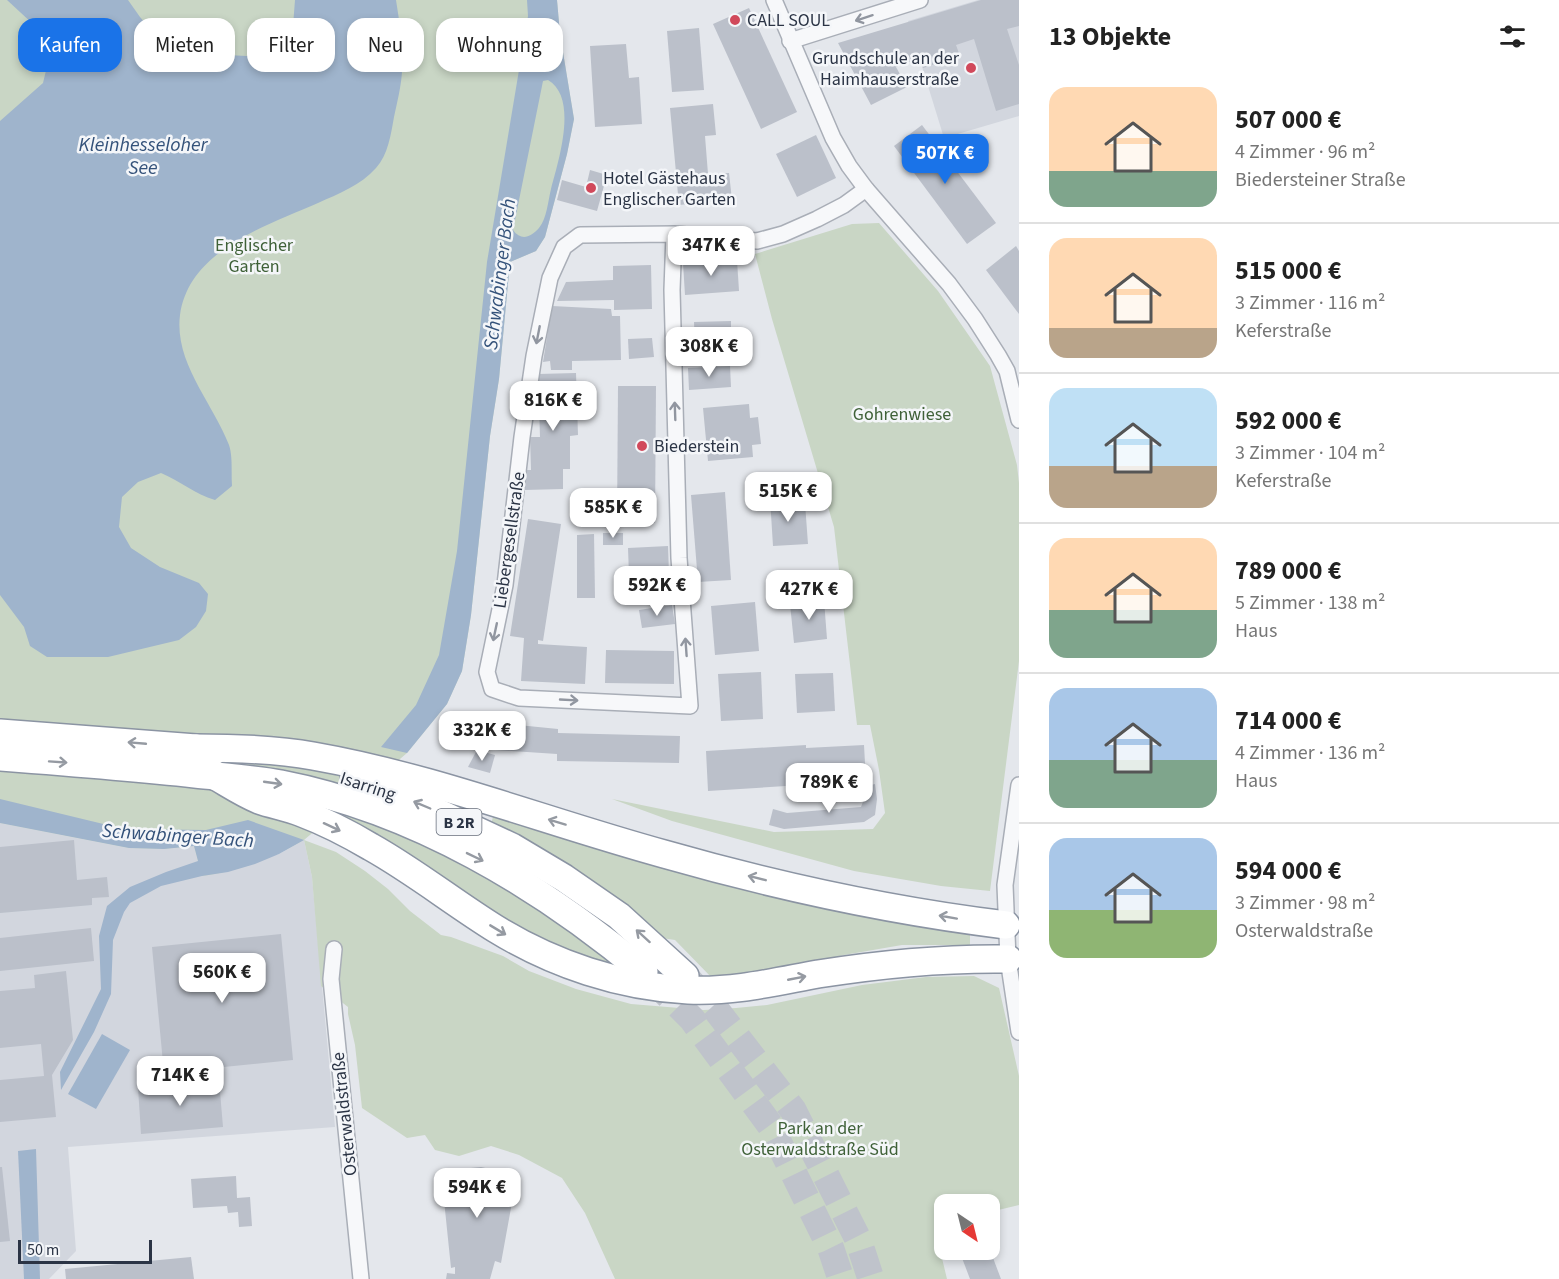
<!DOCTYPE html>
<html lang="de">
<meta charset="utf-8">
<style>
body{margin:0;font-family:"Source Sans 3",sans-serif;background:#f2f2f2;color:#222;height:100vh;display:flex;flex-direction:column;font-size:22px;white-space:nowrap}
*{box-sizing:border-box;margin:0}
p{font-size:20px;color:#767676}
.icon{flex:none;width:33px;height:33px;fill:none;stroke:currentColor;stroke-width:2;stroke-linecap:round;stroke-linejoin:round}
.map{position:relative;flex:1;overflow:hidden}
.drawer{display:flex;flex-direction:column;background:#fff;width:540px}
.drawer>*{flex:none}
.hud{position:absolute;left:18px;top:18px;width:570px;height:54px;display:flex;gap:12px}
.needle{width:39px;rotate:145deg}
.fabs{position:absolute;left:934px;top:1194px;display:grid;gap:12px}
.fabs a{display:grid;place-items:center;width:66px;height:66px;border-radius:12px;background:#fff;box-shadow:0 3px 9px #0003;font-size:30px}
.scale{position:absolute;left:18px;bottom:15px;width:134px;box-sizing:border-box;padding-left:6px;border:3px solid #2b3445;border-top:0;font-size:16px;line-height:21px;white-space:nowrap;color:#2b3445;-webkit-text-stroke:4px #f4f6f9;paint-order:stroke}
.price{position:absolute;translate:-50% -51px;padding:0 14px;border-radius:12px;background:#fff;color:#222;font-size:20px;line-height:39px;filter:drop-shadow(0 2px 3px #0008)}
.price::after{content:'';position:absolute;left:50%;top:36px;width:18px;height:14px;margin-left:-9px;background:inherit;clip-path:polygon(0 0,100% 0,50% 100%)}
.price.active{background:#1a73e8;color:#fff}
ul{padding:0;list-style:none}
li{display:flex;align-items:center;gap:18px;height:150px;padding:0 30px}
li+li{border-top:2px solid #e0e0e0}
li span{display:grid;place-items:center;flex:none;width:168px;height:120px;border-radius:18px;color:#555}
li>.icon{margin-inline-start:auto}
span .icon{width:72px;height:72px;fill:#fffc;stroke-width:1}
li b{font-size:26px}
h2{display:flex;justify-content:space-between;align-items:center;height:72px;padding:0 30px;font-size:26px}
.chip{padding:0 21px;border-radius:18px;background:#fff;box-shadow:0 3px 9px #0003;font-size:21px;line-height:54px}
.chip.active{background:#1a73e8;color:#fff}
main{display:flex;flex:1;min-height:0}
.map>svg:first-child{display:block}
.built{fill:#d2d6de}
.green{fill:#c9d6c5}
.water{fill:#9fb4cc;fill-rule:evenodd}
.building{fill:#bbc0ca}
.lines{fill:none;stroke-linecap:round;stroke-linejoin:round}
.highway-tunnel{stroke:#bfc3cb;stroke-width:27;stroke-dasharray:27 14;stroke-linecap:butt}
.street-casing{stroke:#a9aeb7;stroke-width:18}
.highway-casing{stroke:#8b94a3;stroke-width:30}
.street{stroke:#f7f8fa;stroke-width:15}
.highway{stroke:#fff;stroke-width:27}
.oneway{stroke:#9196a0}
.oneway2{stroke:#959aa2}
.poi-dot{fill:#d1495b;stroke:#f4f6f9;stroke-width:2}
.labels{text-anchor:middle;stroke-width:5;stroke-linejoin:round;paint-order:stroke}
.shield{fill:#f4f6f9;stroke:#676e7b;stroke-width:1.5}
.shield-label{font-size:16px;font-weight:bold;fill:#2b3445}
.poi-label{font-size:18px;fill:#2b3445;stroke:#f4f6f9;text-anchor:start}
.park-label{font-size:18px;fill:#3f6138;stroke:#f4f6f9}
.street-label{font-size:18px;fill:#2b3445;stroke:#f4f6f9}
.water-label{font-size:20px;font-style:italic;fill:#34527a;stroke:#f4f6f9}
</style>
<main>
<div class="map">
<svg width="1019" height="1279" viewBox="0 0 1019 1279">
<rect width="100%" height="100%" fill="#e4e7ec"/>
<g class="built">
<polygon points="978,0 1019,0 1019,116 944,138 908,21"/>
<polygon points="0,823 129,848 164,849 194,846 202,876 279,854 304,840 312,877 335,1127 68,1147 76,1251 49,1279 0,1279"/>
</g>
<g class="green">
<path d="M0,0H557L560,34L574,119L567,154L545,237L536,251L510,262L499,379L490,436L471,615L462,671L447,704L407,753L360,793L444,824L596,912L591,916L355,797L304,840L336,852L365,871L388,889L410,911L441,935L451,937L503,956L529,971L576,989L631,1004L704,1010L736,1008L767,1005L862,985L926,977L974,976L999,988L1019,1076V1205L990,1212V1204H945V1222L934,1225L947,1279H615L585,1213L562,1178L519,1155L491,1146L459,1156L435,1150L425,1135L407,1138L362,1108L355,1045L348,1014V1007L321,986L312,877L304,840C271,859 239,871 202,876L194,846L164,849L129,848L0,823Z"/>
<polygon points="879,223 938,291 990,366 1017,465 1019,483 1019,661 990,891 941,886 854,871 672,821 612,799 774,832 873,829 885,813 879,770 870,725 857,725 834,527 772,319 755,254 852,224"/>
<polygon points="346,811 403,832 532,898 615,964 576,955 533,937 342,819"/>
<polygon points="493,817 677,868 970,931 970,945 902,945 844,955 775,972 712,978 675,940 662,938 491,824"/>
</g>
<g class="water">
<path d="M7,0H128L140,17L154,33H171L199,39L227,55L266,57L293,26L295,0H396C400,24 403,48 402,72C401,87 397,103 394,117C391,134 388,155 376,168C361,185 338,194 318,203C266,226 189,250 180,315C174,363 213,403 229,445C233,457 231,473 232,486L215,500C195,494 180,481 161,473L138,482L122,497L119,527L131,548L160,567L199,583L208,594L206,611L196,627L179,640L108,657H47L30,646L24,627L0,595V121L43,83L49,58L34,25Z"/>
<path d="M527,0H557L560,34L574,119L567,154L545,237L536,251L510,262L499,379L490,436L471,615L462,671L447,704L407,753L381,747L416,705L439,655L457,551L487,262L528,16ZM548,80C579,98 558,162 551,189C548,201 547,218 539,228C530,238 521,241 513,230L543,81Z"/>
<polygon points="0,799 124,829 206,830 248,820 304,840 279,854 255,864 228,872 202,876 161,886 130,903 124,912 113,940 111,994 94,1032 61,1090 60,1072 101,989 99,936 107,906 130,887 166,872 198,861 194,846 164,849 129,848 0,823"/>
<polygon points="102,1034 130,1050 96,1109 68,1094"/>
<polygon points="36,1149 40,1279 24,1279 18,1151"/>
</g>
<g class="building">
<polygon points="981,0 1019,0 1019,26 1007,29 1019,65 1019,104 996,111 974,39 956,45 960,56 923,68 920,58 896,67 907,87 871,105 838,43"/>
<polygon points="749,8 797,112 761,129 713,24"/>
<polygon points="699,28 704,90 672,92 667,31"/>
<polygon points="626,44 629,78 639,77 642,124 595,127 590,46"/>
<polygon points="713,104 716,135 705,136 708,174 729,173 732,200 679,205 670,108"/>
<polygon points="922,125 996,223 967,244 894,146"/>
<polygon points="816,135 836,178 797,197 776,154"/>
<polygon points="590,170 607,175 597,211 557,200 562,180 586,187"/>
<polygon points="1016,246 1019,251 1019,314 986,270"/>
<polygon points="737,260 739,291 685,295 683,263"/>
<polygon points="651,265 652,309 614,310 614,300 557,301 566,282 613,280 613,266"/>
<polygon points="552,306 611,309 612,316 620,316 621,360 572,361 572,370 551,370 550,361 543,362"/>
<polygon points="731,321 731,344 695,345 694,322"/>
<polygon points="652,338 654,357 629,359 628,339"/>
<polygon points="730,366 731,387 689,390 688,368"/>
<polygon points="576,373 578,435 570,436 570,469 563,469 563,489 525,490 524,470 531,470 530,437 540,437 538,374"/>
<polygon points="618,386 656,386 655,523 617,523"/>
<polygon points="749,404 750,418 758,417 761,444 752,445 753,457 708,461 703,408"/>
<polygon points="725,492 731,580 698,582 691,495"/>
<polygon points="770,498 785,498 785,505 805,503 808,544 773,546"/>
<polygon points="528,519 561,524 543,641 538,640 538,644 587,647 585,684 521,681 524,638 510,636"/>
<rect x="603" y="533" width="20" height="12"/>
<polygon points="594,534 595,598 577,598 577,535"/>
<polygon points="668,546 669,574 629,575 628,548"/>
<polygon points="824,600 827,639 794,643 790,604"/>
<polygon points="755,602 759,651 715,655 711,606"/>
<polygon points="672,605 675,624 642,628 639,610"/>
<polygon points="606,650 674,651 674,684 605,683"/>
<polygon points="761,672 763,719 721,721 718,674"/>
<polygon points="833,673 835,711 797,713 795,674"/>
<polygon points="499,723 558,729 558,733 680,736 679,763 557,761 557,754 496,750"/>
<polygon points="806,745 806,748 864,745 866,781 708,791 706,751"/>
<polygon points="477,750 495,755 490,773 468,767"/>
<polygon points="875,784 877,799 875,815 864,822 784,829 769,825 773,809 787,813 861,807 864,799 862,787"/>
<polygon points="74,840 77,880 107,877 109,897 92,898 92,905 0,913 0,847"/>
<polygon points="91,928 94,961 0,971 0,938"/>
<polygon points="281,934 293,1060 164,1073 152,947"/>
<polygon points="66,971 73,1040 52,1075 56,1117 0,1122 0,1080 44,1076 41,1044 0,1048 0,991 35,988 34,975"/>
<polygon points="219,1080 223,1127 141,1134 138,1087"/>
<polygon points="0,1167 2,1167 10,1241 0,1242"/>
<polygon points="481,1167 517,1175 501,1263 495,1261 490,1279 446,1279 447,1273 455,1274 455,1267 451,1268 441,1171"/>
<polygon points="236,1176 237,1198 250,1197 252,1226 239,1227 238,1212 228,1213 227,1206 193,1208 191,1179"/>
<polygon points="992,1224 1000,1245 990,1249 990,1225"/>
<polygon points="974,1250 990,1250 1001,1279 970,1279 962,1258 975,1252"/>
<polygon points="191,1257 194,1279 66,1279 65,1269"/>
</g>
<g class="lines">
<g class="highway-tunnel">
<polyline points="685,976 714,1007 793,1110 858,1239 871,1279"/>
<polyline points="650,977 692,1019 770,1125 831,1249 841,1279"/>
</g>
<defs>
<g id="street">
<polyline points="774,0 833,138 849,166 866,189 949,284 975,319 998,355 1007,371 1019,420"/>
<polyline points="790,41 920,0"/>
<polyline points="674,234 672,290 679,558 690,706 519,698 492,689 487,672 505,585 522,437 534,356 550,278 564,247 580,235 674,234 757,241 783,234 817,219 844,205 866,189"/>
<polyline points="1019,785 1005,885 1008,959 1019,1032"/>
<polyline points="334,949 331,979 361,1279"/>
</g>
<g id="highway">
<polyline points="0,733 196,748 214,751"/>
<path d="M196,748C235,748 275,749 313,756C433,777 547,822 664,854C776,886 891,911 1006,925"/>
<path d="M0,757C65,762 130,767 195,774C223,777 253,779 281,784C415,810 540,885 644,972"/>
<path d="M215,776C229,784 244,794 259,800C273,805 288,807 302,813C326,822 349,834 371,847C414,871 454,903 496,929C553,964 621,987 688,990C734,992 774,982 818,974C881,964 944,958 1008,959"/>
<polyline points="354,780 426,807 512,847 564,878 619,916 685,976"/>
</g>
</defs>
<use href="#street" class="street-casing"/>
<use href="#highway" class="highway-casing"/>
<use href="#street" class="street"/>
<use href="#highway" class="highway"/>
</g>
<defs><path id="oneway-shaft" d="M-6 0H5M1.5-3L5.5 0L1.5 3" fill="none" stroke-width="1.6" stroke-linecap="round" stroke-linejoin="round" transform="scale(1.5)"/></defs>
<g class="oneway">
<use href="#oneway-shaft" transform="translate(864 18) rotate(162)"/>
<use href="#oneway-shaft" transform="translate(538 335) rotate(101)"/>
<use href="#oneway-shaft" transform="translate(675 411) rotate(-92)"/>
<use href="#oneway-shaft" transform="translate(495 632) rotate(102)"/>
<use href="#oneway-shaft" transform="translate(686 647) rotate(-94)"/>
<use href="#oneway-shaft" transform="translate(569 700) rotate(3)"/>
</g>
<g class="oneway2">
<use href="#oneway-shaft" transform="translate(137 743) rotate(-175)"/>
<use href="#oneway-shaft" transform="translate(58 762) rotate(4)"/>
<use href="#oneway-shaft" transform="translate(273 783) rotate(8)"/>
<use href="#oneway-shaft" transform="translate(422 805) rotate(-157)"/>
<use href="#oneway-shaft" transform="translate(557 822) rotate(-163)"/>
<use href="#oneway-shaft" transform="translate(332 827) rotate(25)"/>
<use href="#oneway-shaft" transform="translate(475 857) rotate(26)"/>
<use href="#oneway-shaft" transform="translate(757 878) rotate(-166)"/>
<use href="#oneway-shaft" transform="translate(948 917) rotate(-170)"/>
<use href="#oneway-shaft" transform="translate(498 930) rotate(31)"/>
<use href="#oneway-shaft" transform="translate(643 936) rotate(-138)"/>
<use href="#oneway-shaft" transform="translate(797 978) rotate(-11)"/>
</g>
<g class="poi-dot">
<circle cx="735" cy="20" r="6"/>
<circle cx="971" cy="68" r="6"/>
<circle cx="591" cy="188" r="6"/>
<circle cx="642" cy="446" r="6"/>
</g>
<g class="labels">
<rect class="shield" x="436.5" y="809" width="45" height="26" rx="4.5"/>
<g class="shield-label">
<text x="459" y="828">B 2R</text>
</g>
<g class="poi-label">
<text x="747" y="26">CALL SOUL</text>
<text x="959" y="64" text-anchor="end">Grundschule an der<tspan x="959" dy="21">Haimhauserstraße</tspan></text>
<text x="603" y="184">Hotel Gästehaus<tspan x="603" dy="21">Englischer Garten</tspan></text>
<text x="654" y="452">Biederstein</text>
</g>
<g class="park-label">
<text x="254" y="251">Englischer<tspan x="254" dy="21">Garten</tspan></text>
<text x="902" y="420">Gohrenwiese</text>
<text x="820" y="1134">Park an der<tspan x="820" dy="21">Osterwaldstraße Süd</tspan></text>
</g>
<g class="street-label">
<text transform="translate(509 540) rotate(-82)" y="6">Liebergesellstraße</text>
<text transform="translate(368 786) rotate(18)" y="6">Isarring</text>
<text transform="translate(344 1114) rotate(-96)" y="6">Osterwaldstraße</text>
</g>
<g class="water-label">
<text x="143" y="151">Kleinhesseloher<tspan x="143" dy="23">See</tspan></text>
<text transform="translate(499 274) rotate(-83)" y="7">Schwabinger Bach</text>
<text transform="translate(178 835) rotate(4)" y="7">Schwabinger Bach</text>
</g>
</g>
</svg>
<div class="fabs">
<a><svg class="needle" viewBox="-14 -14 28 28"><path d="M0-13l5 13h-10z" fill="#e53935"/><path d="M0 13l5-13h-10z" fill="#767676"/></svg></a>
</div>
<div class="scale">50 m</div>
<b class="price active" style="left:945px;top:185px">507K €</b>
<b class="price" style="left:711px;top:277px">347K €</b>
<b class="price" style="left:709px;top:378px">308K €</b>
<b class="price" style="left:553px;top:432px">816K €</b>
<b class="price" style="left:788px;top:523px">515K €</b>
<b class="price" style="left:613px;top:539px">585K €</b>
<b class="price" style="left:657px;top:617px">592K €</b>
<b class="price" style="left:809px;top:621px">427K €</b>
<b class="price" style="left:482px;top:762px">332K €</b>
<b class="price" style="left:829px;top:814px">789K €</b>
<b class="price" style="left:222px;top:1004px">560K €</b>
<b class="price" style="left:180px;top:1107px">714K €</b>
<b class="price" style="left:477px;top:1219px">594K €</b>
<div class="hud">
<a class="chip active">Kaufen</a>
<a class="chip">Mieten</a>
<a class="chip">Filter</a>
<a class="chip">Neu</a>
<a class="chip">Wohnung</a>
</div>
</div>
<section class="drawer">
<h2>13 Objekte<svg class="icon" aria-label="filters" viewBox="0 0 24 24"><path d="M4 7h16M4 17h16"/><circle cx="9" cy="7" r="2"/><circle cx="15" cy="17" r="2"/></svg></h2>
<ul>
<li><span style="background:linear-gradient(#ffd9b3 70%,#7fa58c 0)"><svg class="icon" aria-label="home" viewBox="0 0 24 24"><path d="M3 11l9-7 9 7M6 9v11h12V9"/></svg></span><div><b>507 000 €</b><p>4 Zimmer · 96 m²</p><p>Biedersteiner Straße</p></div></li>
<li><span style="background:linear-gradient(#ffd9b3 75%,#b9a48a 0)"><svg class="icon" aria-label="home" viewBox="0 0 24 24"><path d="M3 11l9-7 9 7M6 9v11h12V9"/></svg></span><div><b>515 000 €</b><p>3 Zimmer · 116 m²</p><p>Keferstraße</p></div></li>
<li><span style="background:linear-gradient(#bfe0f5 65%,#b9a48a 0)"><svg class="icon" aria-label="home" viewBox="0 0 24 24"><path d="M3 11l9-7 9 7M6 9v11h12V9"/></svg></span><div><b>592 000 €</b><p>3 Zimmer · 104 m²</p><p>Keferstraße</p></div></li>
<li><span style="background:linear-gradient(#ffd9b3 60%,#7fa58c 0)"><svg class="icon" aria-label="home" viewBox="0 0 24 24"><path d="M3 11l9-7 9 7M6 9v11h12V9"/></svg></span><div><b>789 000 €</b><p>5 Zimmer · 138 m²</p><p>Haus</p></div></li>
<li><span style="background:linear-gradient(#a9c7e8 60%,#7fa58c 0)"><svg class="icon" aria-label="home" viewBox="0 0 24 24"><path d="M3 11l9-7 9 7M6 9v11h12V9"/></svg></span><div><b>714 000 €</b><p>4 Zimmer · 136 m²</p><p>Haus</p></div></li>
<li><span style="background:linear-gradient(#a9c7e8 60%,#8fb573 0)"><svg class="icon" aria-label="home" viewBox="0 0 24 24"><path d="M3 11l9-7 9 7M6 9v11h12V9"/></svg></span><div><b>594 000 €</b><p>3 Zimmer · 98 m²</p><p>Osterwaldstraße</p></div></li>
</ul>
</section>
</main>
